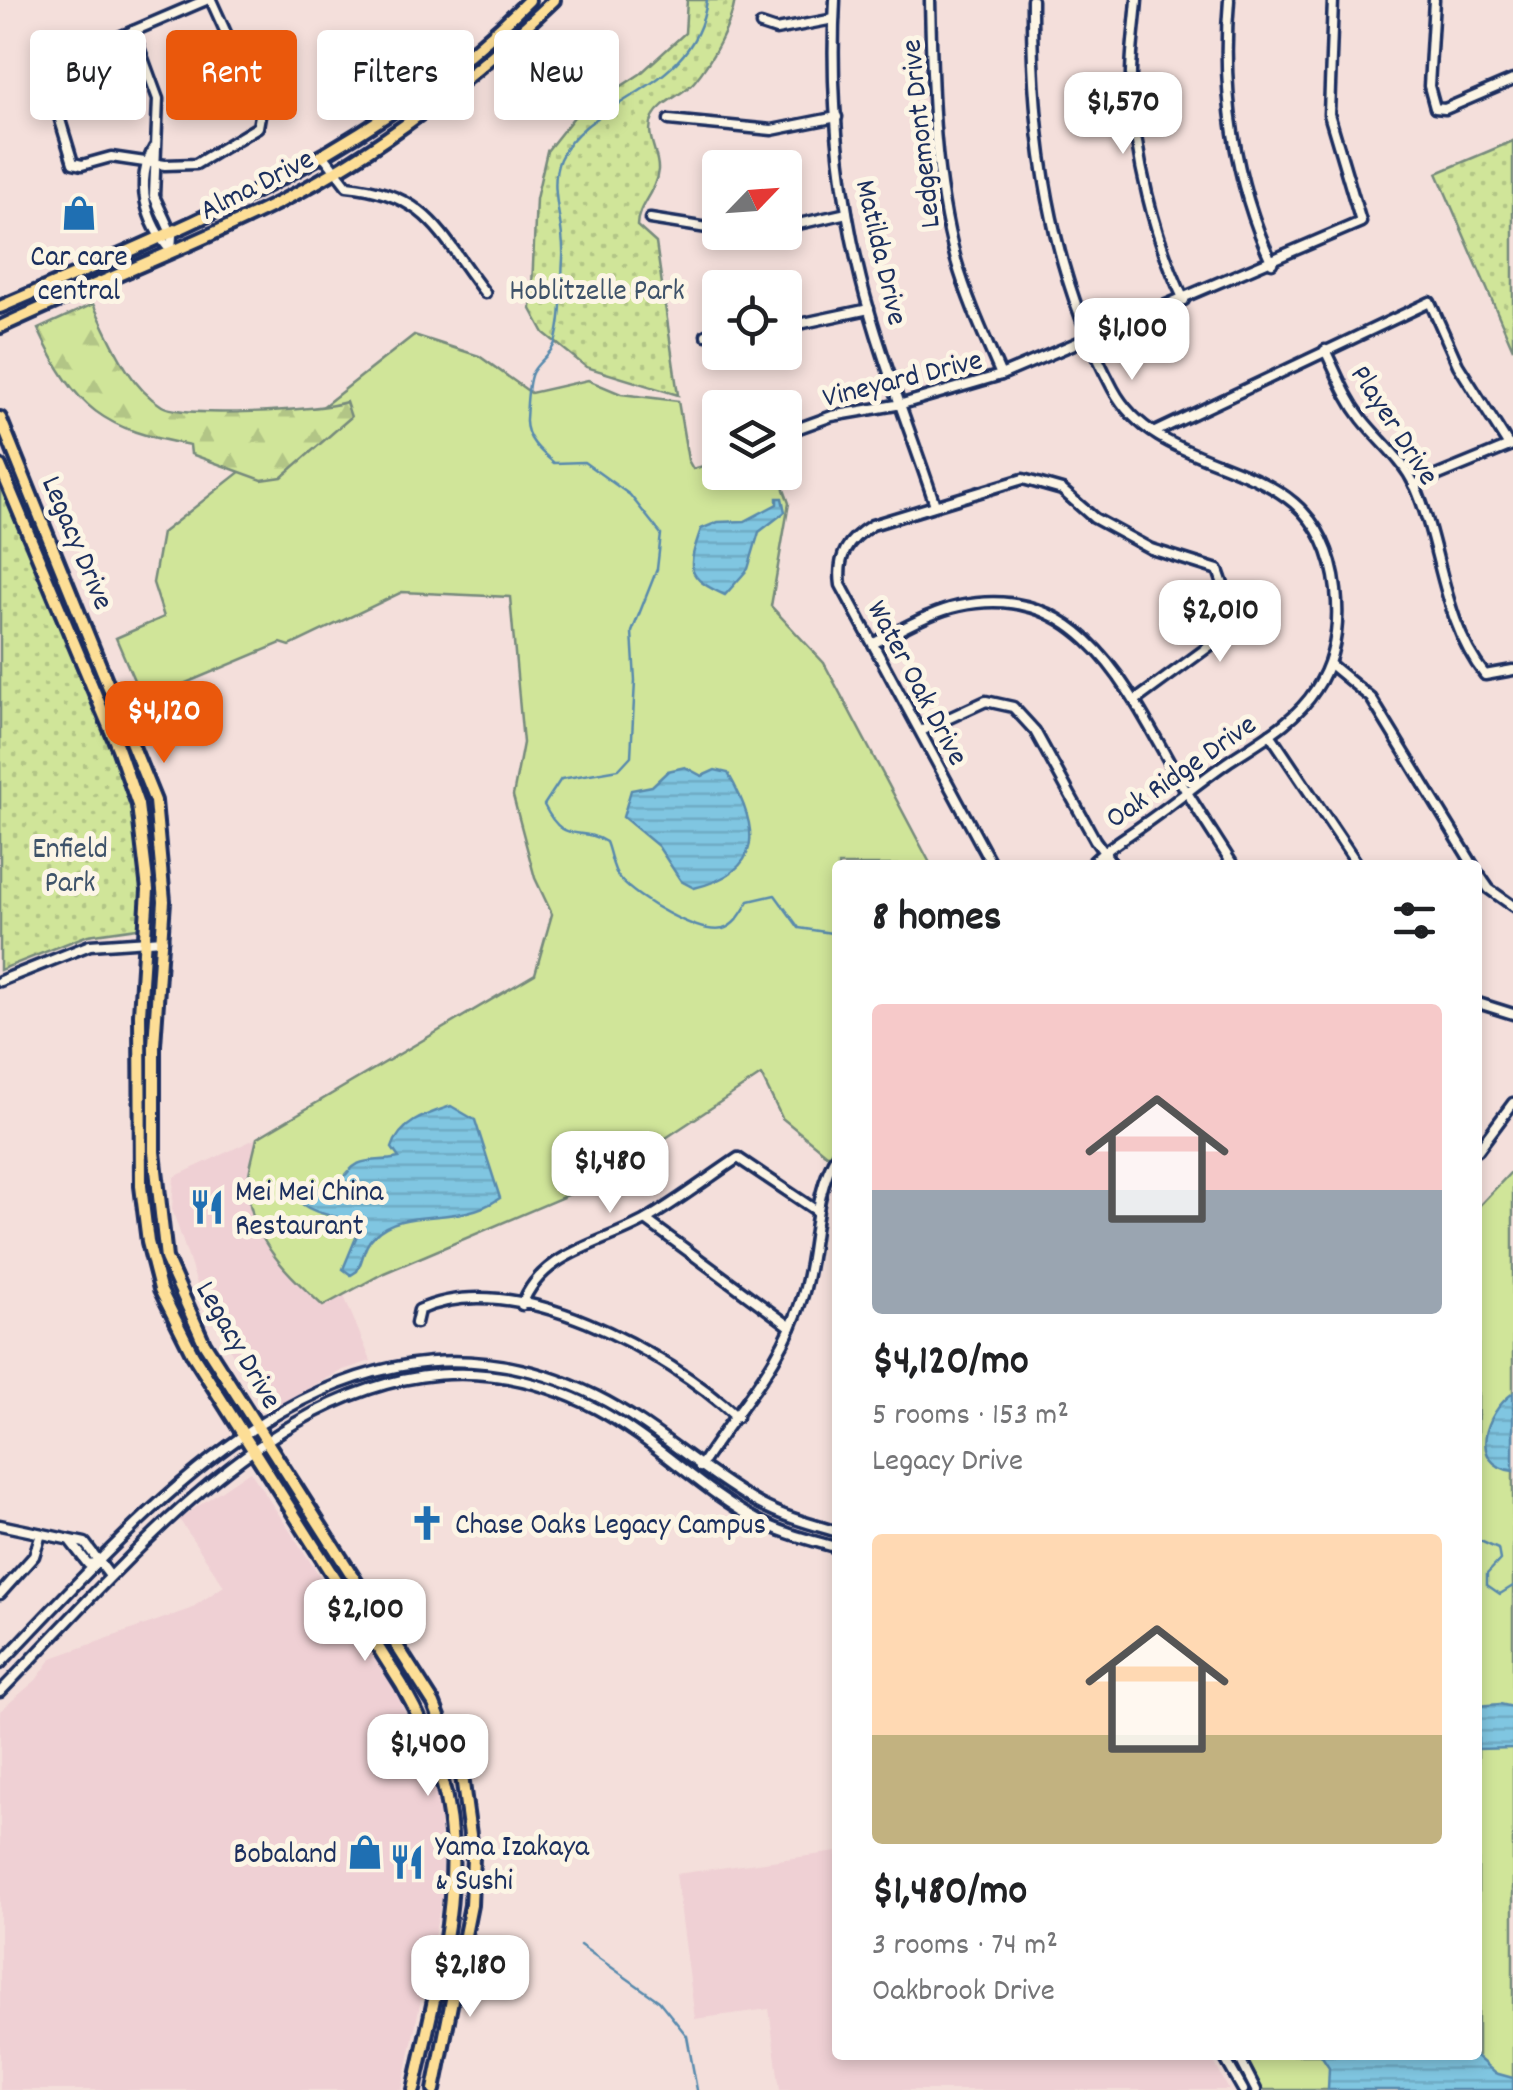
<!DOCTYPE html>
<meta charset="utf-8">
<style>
body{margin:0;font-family:Dekko,sans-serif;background:#f2f2f2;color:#202124;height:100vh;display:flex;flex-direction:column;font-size:38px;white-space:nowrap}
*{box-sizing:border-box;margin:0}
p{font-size:32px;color:#757577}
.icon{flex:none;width:55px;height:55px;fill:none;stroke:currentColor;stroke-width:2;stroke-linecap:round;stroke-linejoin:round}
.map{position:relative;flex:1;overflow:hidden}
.side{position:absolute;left:832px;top:860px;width:650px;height:1200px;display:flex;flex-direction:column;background:#fff;border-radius:10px;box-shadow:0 5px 15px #0003}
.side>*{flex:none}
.guide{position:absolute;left:30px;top:30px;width:652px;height:90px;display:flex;gap:20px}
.needle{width:65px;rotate:65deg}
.controls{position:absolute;left:702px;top:150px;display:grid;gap:20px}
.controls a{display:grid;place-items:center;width:100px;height:100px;border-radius:10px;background:#fff;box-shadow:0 5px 15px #0003;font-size:50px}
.price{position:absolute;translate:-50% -85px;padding:0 22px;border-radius:20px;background:#fff;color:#222;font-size:32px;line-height:65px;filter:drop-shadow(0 2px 5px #0008)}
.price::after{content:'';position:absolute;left:50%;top:60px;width:30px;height:22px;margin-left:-15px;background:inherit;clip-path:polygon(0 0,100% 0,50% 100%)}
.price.active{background:#ea580c;color:#fff}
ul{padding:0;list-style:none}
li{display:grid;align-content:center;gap:20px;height:530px;padding:0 40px}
li span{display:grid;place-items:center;height:310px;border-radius:10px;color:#555}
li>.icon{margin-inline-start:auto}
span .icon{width:180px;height:180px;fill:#fffc;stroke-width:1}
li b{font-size:42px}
h2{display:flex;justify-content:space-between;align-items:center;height:120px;padding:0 40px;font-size:42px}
.chip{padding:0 35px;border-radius:10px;background:#fff;box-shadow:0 5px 15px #0003;font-size:35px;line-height:90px}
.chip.active{background:#ea580c;color:#fff}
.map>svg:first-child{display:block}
.built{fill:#efd0d4}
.grass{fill:#d0e599;stroke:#768a7c;stroke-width:2.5}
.forest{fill:url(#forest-firs);stroke:#768a7c;stroke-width:2.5}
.park{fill:url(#park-dots);stroke:#768a7c;stroke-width:2.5}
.water{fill:url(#water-rules);stroke:#588aad;stroke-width:2.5}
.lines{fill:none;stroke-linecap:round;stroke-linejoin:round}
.stream{stroke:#588aad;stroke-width:2.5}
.minor-casing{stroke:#1b2f5e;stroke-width:15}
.major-casing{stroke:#1b2f5e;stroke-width:18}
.minor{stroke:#fcf5e5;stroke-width:8}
.major{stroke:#fdde96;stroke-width:10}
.labels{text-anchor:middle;stroke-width:10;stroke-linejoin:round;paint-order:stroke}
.street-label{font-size:30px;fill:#1b2f5e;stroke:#fcf5e5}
.poi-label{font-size:30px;fill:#1b2f5e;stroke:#fcf5e5;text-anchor:start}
.park-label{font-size:30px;fill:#3f536a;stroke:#fcf5e5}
</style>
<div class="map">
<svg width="1513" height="2090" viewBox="0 0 1513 2090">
<defs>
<pattern id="forest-firs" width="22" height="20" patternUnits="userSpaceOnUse" patternTransform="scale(2.5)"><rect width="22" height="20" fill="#d0e599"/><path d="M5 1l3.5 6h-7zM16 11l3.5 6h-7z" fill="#b2c586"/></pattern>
<pattern id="park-dots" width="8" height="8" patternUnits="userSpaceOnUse" patternTransform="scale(2.5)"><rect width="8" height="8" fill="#d0e599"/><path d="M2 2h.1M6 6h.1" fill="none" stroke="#b2c586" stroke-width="1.8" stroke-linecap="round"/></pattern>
<pattern id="water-rules" width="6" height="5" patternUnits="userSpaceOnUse" patternTransform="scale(2.5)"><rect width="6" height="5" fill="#80c6e1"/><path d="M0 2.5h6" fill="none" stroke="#6eaac3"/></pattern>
</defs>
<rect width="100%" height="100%" fill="#f4dfdb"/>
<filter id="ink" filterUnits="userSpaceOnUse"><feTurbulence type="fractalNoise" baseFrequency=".01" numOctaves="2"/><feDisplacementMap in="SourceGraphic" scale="20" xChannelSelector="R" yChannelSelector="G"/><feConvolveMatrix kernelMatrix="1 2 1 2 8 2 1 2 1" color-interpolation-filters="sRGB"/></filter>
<g filter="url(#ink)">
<g class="built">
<polygon points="257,1138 247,1191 323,1305 344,1296 371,1361 343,1370 264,1412 201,1296 172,1209 174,1177"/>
<polygon points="250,1471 394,1688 437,1780 445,1884 402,2090 0,2090 0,1711 36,1680 52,1658 190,1609 224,1586 179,1519"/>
<polygon points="837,1852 838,2055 1210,2055 1229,2090 780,2090 769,2009 695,2019 676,1874"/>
</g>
<g class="grass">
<path d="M414,335L479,356L531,393L588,380L621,394L678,401L688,460L693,469L720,461V472L778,473L789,503L771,606L824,663L931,865H838L837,1153L826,1154L782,1118L761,1075L601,1181L384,1273L323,1306C288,1274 253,1242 248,1192C246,1176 254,1154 257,1138L535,974L552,914L535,878L513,796L523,743L510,597L402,592L290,646L281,643L143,701L116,638L164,617L153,583L162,533Z"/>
<polygon points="1513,1170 1513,2090 1261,2090 1244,2055 1478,2055 1478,1207"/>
</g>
<path class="forest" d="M93,304C110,338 127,385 162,406C182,418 321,411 346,402L351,417L282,477L262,480L191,454L190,445C104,430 75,409 38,329Z"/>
<g class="park">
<path d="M687,0H735C731,26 711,62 694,82C682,96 662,100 653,117C644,136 659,152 658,170C656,192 637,206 637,226L656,243L678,395L586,367L544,333L531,309L536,199L547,151L574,117L640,74L685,33Z"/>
<polygon points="1513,141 1513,349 1437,173"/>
<path d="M0,482C52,602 136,754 142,884C142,898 146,918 137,928L88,935L0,970Z"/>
</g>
<g class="water">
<path d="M777,498H782L785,512L759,532L748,569L725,595C685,577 687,569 701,529L718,522L745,521L777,504Z"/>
<path d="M685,767L702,776L715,770L728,773C760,829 765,871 694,888L681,881L658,846L623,817L631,790L652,786L668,771Z"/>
<path d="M451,1106L475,1120L500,1198C457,1228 405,1205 374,1236C363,1246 364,1259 357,1271L351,1275L343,1269L360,1228C341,1213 321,1218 302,1204V1191L339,1184C360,1152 369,1164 399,1158L392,1148C400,1122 427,1114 451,1106Z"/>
<path d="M1513,1393V1471C1468,1464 1485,1413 1513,1393Z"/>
<polygon points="1500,1704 1513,1707 1513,1748 1478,1749 1478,1706"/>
<polygon points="1321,2055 1475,2055 1495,2073 1513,2078 1513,2090 1328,2090 1329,2067"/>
</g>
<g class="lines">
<g class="stream">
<path d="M707,0C695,93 588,97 560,159C547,189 566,228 563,259C561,285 563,318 555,343C550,356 538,361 532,373C527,384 527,407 526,419C525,438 540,451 554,463L584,462L630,495L661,534L657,569L632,632L635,681L631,756L619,769L561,779L544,805C565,847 577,824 606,842C611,854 612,870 620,879C636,898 698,935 723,929C736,925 742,912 749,901L775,895L799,928L838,934"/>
<polyline points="1478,1540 1498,1549 1500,1560 1487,1574 1487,1585 1500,1594 1513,1586"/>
<polyline points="580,1945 659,2001 687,2036 697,2090"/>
</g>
<defs>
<g id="minor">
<polyline points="206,0 49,67 48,80 73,163 82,165 111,157 165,165 196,164 258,127 261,110 211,0"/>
<path d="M835,0C830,93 839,190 861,280C880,357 911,431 935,505"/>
<path d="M930,0C932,87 933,175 956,260C967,299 985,338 1001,375"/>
<path d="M1032,0C1031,134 1049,269 1113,389C1166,488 1320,443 1336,590C1340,626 1335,660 1316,689C1295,722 1261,740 1229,761C1200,781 1173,804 1144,824C1125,838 1106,848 1090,865"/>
<path d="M1137,0C1135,28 1130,57 1131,85C1135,157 1153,235 1184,300"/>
<path d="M1229,0C1221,90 1234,181 1272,263"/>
<polyline points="1434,0 1429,86 1435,108 1445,109 1513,80"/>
<polyline points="761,25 776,30 834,19"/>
<polyline points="133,31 158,99 154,196 172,235 171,251"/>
<polyline points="669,120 772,130 837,117"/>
<path d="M154,148C134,182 146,223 171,251"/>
<path d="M324,156L347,186C429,194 440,235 485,293"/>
<polyline points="650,219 720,230"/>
<polyline points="785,227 847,213"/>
<polyline points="785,327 869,309"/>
<polyline points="706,335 720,335"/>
<path d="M1325,350C1337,374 1345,397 1362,419C1380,442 1402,458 1415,486C1442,547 1442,621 1485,675L1513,670"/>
<polyline points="1155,432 1430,302 1458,365 1509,446"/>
<polyline points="785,433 832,416 902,404 1001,375 1361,222 1329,114 1333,0"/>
<polyline points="1414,485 1512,445"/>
<path d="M874,643C901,630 930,612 959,606C1080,580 1128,689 1176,774C1194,805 1214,835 1233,865"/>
<polyline points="1331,665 1371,698 1473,865"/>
<polyline points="921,731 986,701 1013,707 1035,731 1095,840 1113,865"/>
<polyline points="1270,734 1358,865"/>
<path d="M992,865L841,585C837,556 847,540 872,525L1023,479L1062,490L1094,518L1151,549L1218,570L1233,613L1230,631L1136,700"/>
<polyline points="1478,873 1489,889 1513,906"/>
<polyline points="0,981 90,945 163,940"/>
<polyline points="1478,1003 1513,1014"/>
<polyline points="1478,1150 1513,1103"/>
<polyline points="646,1220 791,1327"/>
<path d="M522,1305C542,1251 602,1245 647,1219C678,1201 708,1178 738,1158L817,1211"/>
<path d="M416,1323L419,1310C514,1266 667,1352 737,1417"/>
<path d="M700,1467C738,1407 782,1365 803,1295C818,1247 811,1196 838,1152"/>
<polyline points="0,1525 85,1543 110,1576"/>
<polyline points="71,1542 88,1564 95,1563"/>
<polyline points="0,1594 34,1556 41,1534"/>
<path d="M0,1664C157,1500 344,1274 596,1396C655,1425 702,1472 760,1504C784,1517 811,1524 838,1532"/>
<path d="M0,1692C154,1535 349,1280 597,1409C655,1440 702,1491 759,1521C784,1534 811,1540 838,1548"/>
<polyline points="1223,2055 1243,2090"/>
<polyline points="1238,2055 1256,2090"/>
</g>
<g id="major">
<path d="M0,307C189,226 382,148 529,0"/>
<path d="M0,327C92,284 188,248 278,203C381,151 471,79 554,0"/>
<polyline points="0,418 155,801 164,901 154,1045 154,1152 166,1258 204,1343 434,1704 462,1776 473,1857 471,1905 434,2090"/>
<path d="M0,466L118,748L138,805L148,890L140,1014L141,1186L148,1242L160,1289L193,1355L402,1685C486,1832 447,1936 414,2090"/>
</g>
</defs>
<use href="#minor" class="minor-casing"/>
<use href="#major" class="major-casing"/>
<use href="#minor" class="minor"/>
<use href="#major" class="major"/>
</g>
</g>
<defs>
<symbol id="shop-bare" viewBox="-9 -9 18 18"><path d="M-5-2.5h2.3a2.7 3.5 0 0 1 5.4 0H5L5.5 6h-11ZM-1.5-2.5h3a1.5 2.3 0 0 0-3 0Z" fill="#1f6fb2" stroke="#fcf5e5" stroke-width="2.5" paint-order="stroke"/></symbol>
<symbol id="restaurant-bare" viewBox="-9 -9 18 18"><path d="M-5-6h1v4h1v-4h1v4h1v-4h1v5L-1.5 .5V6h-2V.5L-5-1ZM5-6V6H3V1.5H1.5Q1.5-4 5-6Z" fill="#1f6fb2" stroke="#fcf5e5" stroke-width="2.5" paint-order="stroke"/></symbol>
<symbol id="church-bare" viewBox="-9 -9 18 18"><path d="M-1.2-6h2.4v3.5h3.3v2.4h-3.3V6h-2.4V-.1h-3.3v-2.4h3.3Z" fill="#1f6fb2" stroke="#fcf5e5" stroke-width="2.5" paint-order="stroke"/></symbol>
</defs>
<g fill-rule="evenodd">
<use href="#shop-bare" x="54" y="188" width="50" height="50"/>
<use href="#restaurant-bare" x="182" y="1182" width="50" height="50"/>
<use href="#church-bare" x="402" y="1498" width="50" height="50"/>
<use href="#shop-bare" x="340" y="1827" width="50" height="50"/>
<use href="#restaurant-bare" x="382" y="1837" width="50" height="50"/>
</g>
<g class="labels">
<g class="street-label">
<text transform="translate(919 134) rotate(-96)" y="10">Ledgemont Drive</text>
<text transform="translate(256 183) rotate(-27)" y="10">Alma Drive</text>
<text transform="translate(883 252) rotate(77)" y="10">Matilda Drive</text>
<text transform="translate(902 377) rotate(-14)" y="10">Vineyard Drive</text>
<text transform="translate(1396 424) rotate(57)" y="10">Player Drive</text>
<text transform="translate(79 542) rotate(67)" y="10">Legacy Drive</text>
<text transform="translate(919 682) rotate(62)" y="10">Water Oak Drive</text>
<text transform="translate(1180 770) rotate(-35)" y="10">Oak Ridge Drive</text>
<text transform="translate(240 1344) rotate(60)" y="10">Legacy Drive</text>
</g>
<g class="poi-label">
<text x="79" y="265" text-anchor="middle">Car care<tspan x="79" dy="34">central</tspan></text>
<text x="235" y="1200">Mei Mei China<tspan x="235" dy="34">Restaurant</tspan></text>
<text x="455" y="1533">Chase Oaks Legacy Campus</text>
<text x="435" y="1855">Yama Izakaya<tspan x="435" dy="34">&amp; Sushi</tspan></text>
<text x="337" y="1862" text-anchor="end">Bobaland</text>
</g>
<g class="park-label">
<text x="597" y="299">Hoblitzelle Park</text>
<text x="70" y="857">Enfield<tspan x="70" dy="34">Park</tspan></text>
</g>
</g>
</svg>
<div class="controls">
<a><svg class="needle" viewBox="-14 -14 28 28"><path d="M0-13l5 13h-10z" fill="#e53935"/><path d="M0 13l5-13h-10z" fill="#757577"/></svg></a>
<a><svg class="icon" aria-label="locate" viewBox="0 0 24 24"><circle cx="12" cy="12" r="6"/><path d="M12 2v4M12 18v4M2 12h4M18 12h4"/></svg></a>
<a><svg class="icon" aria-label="layers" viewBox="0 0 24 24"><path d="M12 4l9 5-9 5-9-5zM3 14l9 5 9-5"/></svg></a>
</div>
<b class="price" style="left:1123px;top:157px">$1,570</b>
<b class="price" style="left:1132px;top:383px">$1,100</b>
<b class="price" style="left:1220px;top:665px">$2,010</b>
<b class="price active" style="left:164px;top:766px">$4,120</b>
<b class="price" style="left:610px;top:1216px">$1,480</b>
<b class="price" style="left:365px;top:1664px">$2,100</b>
<b class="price" style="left:428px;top:1799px">$1,400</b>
<b class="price" style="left:470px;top:2020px">$2,180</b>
<div class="guide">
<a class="chip">Buy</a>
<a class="chip active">Rent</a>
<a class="chip">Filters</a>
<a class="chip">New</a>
</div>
<section class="side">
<h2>8 homes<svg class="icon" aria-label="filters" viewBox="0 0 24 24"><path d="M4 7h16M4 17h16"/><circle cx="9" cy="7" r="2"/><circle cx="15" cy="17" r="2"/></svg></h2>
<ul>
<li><span style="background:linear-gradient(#f6c9c9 60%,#9aa5b1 0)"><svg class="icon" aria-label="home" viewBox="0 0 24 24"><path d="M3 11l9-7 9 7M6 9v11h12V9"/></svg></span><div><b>$4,120/mo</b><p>5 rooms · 153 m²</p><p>Legacy Drive</p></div></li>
<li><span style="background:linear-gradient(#ffd9b3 65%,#c2b280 0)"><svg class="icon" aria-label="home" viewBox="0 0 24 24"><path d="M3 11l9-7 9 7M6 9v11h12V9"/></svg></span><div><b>$1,480/mo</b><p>3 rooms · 74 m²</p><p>Oakbrook Drive</p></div></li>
</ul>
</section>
</div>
